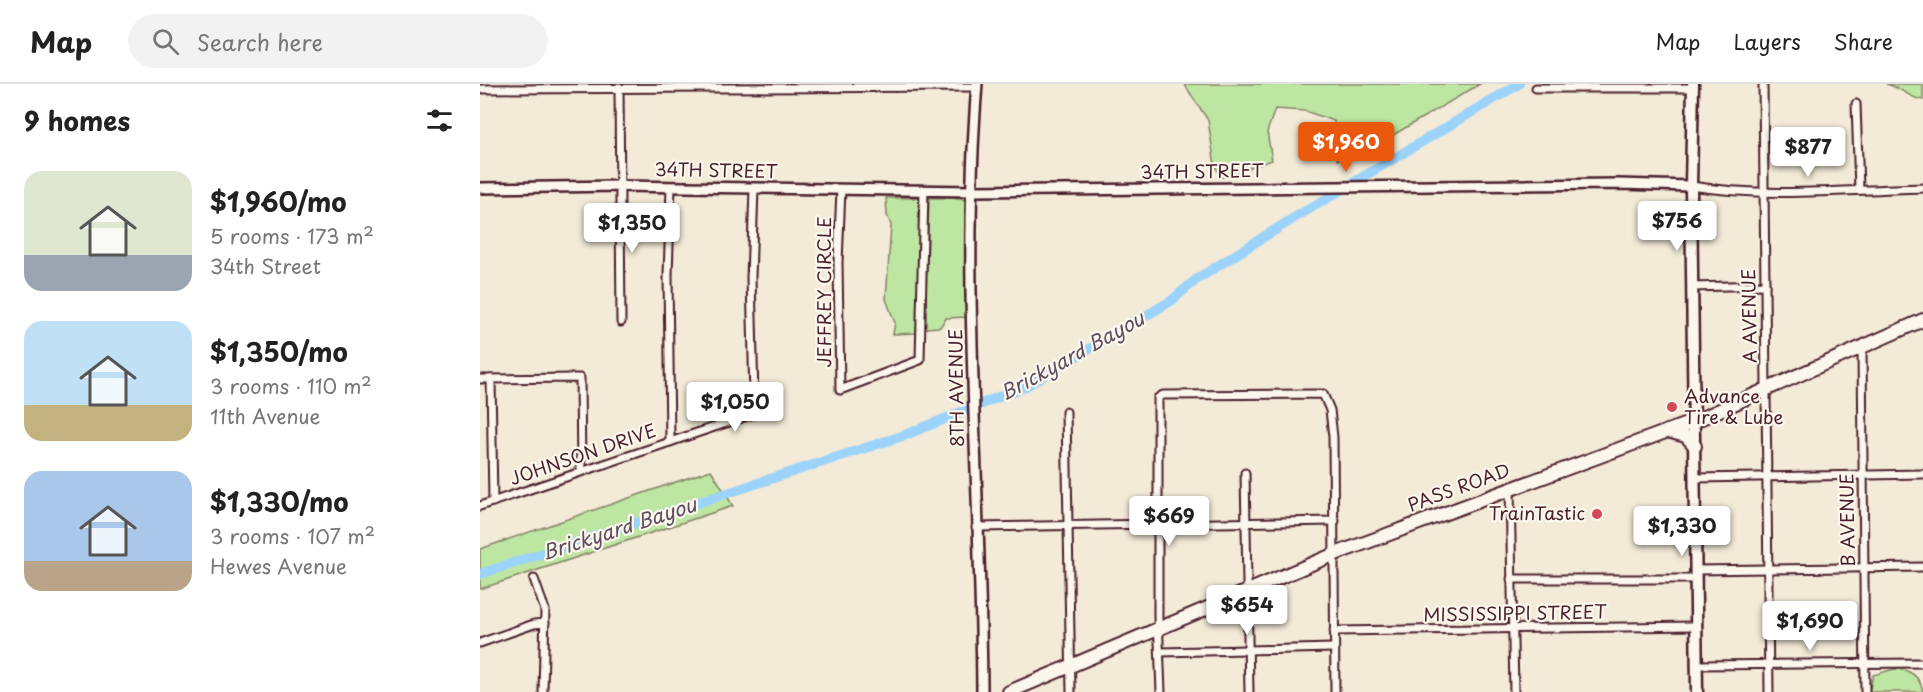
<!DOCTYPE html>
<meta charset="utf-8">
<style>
body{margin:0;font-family:"Playpen Sans",sans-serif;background:#f2f2f2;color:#222;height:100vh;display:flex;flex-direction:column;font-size:22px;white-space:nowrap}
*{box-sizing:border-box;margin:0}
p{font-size:20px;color:#767676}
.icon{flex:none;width:33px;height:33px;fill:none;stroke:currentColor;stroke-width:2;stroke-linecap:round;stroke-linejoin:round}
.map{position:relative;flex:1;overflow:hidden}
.panel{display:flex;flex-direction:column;background:#fff;width:480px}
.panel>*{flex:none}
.price{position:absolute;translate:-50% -51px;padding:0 14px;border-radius:6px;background:#fff;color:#222;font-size:20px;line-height:39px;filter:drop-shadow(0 2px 3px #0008)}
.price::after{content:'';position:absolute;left:50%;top:36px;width:18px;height:14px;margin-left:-9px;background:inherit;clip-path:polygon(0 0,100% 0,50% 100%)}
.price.on{background:#ea580c;color:#fff}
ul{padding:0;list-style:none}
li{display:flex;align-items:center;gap:18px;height:150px;padding:0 24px}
li span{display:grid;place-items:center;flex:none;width:168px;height:120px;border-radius:18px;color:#555}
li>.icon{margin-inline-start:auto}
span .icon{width:72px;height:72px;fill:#fffc;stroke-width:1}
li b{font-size:26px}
h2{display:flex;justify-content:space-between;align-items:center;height:72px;padding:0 24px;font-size:26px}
header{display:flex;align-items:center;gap:36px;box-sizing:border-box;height:84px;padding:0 30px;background:#fff;border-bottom:2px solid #e0e0e0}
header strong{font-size:28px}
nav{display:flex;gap:33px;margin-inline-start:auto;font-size:21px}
.search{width:420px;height:54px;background:#f2f2f2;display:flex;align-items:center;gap:15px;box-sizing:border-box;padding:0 21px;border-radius:33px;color:#767676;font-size:22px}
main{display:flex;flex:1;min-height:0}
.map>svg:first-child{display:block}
.green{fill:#bde6a2;stroke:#848266;stroke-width:1.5}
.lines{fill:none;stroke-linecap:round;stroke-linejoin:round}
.river{stroke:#9bd3fa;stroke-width:10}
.minor-casing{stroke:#4a1f2b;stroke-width:11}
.tertiary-casing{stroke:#4a1f2b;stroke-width:14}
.secondary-casing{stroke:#4a1f2b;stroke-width:15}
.primary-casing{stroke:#4a1f2b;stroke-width:16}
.minor{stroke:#fbf7ec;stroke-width:7}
.tertiary{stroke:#fbf7ec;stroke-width:9}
.secondary{stroke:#fbf7ec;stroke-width:10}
.primary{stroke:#fbf7ec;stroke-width:12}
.poi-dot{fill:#d1495b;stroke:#fbf7ec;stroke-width:2}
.labels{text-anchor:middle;stroke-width:4.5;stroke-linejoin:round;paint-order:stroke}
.street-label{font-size:18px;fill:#4a1f2b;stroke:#fbf7ec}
.poi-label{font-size:18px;fill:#4a1f2b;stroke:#fbf7ec;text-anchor:start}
.water-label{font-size:20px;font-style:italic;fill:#5e4c5f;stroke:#fbf7ec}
</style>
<header>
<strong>Map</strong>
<div class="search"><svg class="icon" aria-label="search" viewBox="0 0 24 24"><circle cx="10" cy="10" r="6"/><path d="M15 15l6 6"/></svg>Search here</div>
<nav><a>Map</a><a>Layers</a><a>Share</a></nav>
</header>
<main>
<section class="panel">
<h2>9 homes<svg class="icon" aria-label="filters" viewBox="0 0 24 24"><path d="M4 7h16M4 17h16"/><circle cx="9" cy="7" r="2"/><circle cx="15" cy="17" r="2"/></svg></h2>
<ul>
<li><span style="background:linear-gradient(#dfe7d0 70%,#9aa5b1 0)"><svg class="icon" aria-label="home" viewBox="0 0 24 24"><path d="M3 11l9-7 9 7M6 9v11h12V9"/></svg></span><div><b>$1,960/mo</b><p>5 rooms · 173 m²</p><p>34th Street</p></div></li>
<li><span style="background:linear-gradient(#bfe0f5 70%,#c2b280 0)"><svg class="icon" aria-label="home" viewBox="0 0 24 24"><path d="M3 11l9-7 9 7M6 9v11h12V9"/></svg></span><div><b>$1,350/mo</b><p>3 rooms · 110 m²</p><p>11th Avenue</p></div></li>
<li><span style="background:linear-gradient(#a9c7e8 75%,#b9a48a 0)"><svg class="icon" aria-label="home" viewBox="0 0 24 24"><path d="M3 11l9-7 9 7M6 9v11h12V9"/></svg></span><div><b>$1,330/mo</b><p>3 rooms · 107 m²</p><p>Hewes Avenue</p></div></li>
</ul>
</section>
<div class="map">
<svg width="1443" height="608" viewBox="0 0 1443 608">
<rect width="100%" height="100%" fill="#f3ead8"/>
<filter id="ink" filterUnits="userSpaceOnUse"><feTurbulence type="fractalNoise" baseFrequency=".0167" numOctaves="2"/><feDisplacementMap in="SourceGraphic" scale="12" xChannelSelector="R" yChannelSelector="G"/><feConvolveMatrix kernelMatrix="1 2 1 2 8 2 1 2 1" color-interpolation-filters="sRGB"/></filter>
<g filter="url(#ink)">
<g class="green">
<polygon points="704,0 1000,0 891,64 857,76 854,37 825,27 795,25 787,48 792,76 742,93 735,82 728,36"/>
<path d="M1406,0H1443V16C1431,15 1420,3 1406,0Z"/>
<polygon points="406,114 439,114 438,249 413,250 415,239 406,215 411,141 407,131"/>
<polygon points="449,114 481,114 485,117 487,233 466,234 460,243 445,244"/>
<polygon points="231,386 253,422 0,505 0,465"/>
<path d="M1414,585C1430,585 1440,592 1443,608H1389L1393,591Z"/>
</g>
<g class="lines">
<polyline class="river" points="0,490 425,351 546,302 691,217 717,195 814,134 1039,0"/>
<defs>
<g id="minor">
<polyline points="1283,0 1289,608"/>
<polyline points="139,3 141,238"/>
<polyline points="1056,4 1212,4"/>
<polyline points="0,5 497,3"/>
<polyline points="1376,20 1379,105"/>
<path d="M1211,102C1286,114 1366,106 1443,104"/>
<polyline points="361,105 358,179 360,306 440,276 444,106"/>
<polyline points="1212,203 1285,201"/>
<polyline points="1382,263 1385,608"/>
<polyline points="0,295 100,294 101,387"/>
<polyline points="11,295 13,418"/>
<polyline points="586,328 591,608"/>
<polyline points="190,358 188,191 191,103"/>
<polyline points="765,389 769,608"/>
<polyline points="1215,394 1443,390"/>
<polyline points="1030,404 1034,608"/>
<polyline points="0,422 276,329 274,314 271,194 274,105"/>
<polyline points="496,443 855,437"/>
<polyline points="1216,486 1443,483"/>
<polyline points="54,495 65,526 63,608"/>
<polyline points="1031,495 1216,495"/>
<polyline points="854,547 1216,542"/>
<polyline points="0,559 54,540 65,539"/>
<polyline points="681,568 854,564"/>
<polyline points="1217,581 1443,579"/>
<polyline points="681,608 678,533 678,314 683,311 843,310 850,326 853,353 855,608"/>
</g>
<g id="tertiary">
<path d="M497,0C481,202 501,406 502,608"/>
<polyline points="0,104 139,102 493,107 1138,100 1211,102"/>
</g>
<polyline id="secondary" points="1213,0 1211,102 1217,608"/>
<g id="primary">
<polyline points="1187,347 1206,352 1215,362"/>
<polyline points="529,608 855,470 1215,337 1443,236"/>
</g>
</defs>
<use href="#minor" class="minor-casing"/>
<use href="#tertiary" class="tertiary-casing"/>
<use href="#secondary" class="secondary-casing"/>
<use href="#primary" class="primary-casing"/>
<use href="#minor" class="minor"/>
<use href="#tertiary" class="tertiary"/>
<use href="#secondary" class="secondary"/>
<use href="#primary" class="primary"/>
</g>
</g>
<g class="poi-dot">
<circle cx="1192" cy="323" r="6"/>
<circle cx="1117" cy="430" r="6"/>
</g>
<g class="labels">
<g class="street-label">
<text transform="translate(236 87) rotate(1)" y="6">34TH STREET</text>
<text transform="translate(722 88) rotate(-1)" y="6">34TH STREET</text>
<text transform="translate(345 208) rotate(-90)" y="6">JEFFREY CIRCLE</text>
<text transform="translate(1270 232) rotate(-91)" y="6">A AVENUE</text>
<text transform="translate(477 304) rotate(-91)" y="6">8TH AVENUE</text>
<text transform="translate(103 371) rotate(-19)" y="6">JOHNSON DRIVE</text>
<text transform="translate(979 404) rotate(-20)" y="6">PASS ROAD</text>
<text transform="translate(1368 436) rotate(-91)" y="6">B AVENUE</text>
<text transform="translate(1035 530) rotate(-1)" y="6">MISSISSIPPI STREET</text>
</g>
<g class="poi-label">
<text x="1204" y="319">Advance<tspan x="1204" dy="21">Tire &amp; Lube</tspan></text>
<text x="1105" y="436" text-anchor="end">TrainTastic</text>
</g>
<g class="water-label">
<text transform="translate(592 272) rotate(-29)" y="7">Brickyard Bayou</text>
<text transform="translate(139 445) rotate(-18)" y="7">Brickyard Bayou</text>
</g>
</g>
</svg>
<b class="price on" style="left:866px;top:89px">$1,960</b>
<b class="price" style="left:1328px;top:94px">$877</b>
<b class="price" style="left:1197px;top:168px">$756</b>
<b class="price" style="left:152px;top:170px">$1,350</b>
<b class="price" style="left:255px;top:349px">$1,050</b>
<b class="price" style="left:689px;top:463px">$669</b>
<b class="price" style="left:1202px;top:473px">$1,330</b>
<b class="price" style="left:767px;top:552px">$654</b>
<b class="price" style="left:1330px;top:568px">$1,690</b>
</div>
</main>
